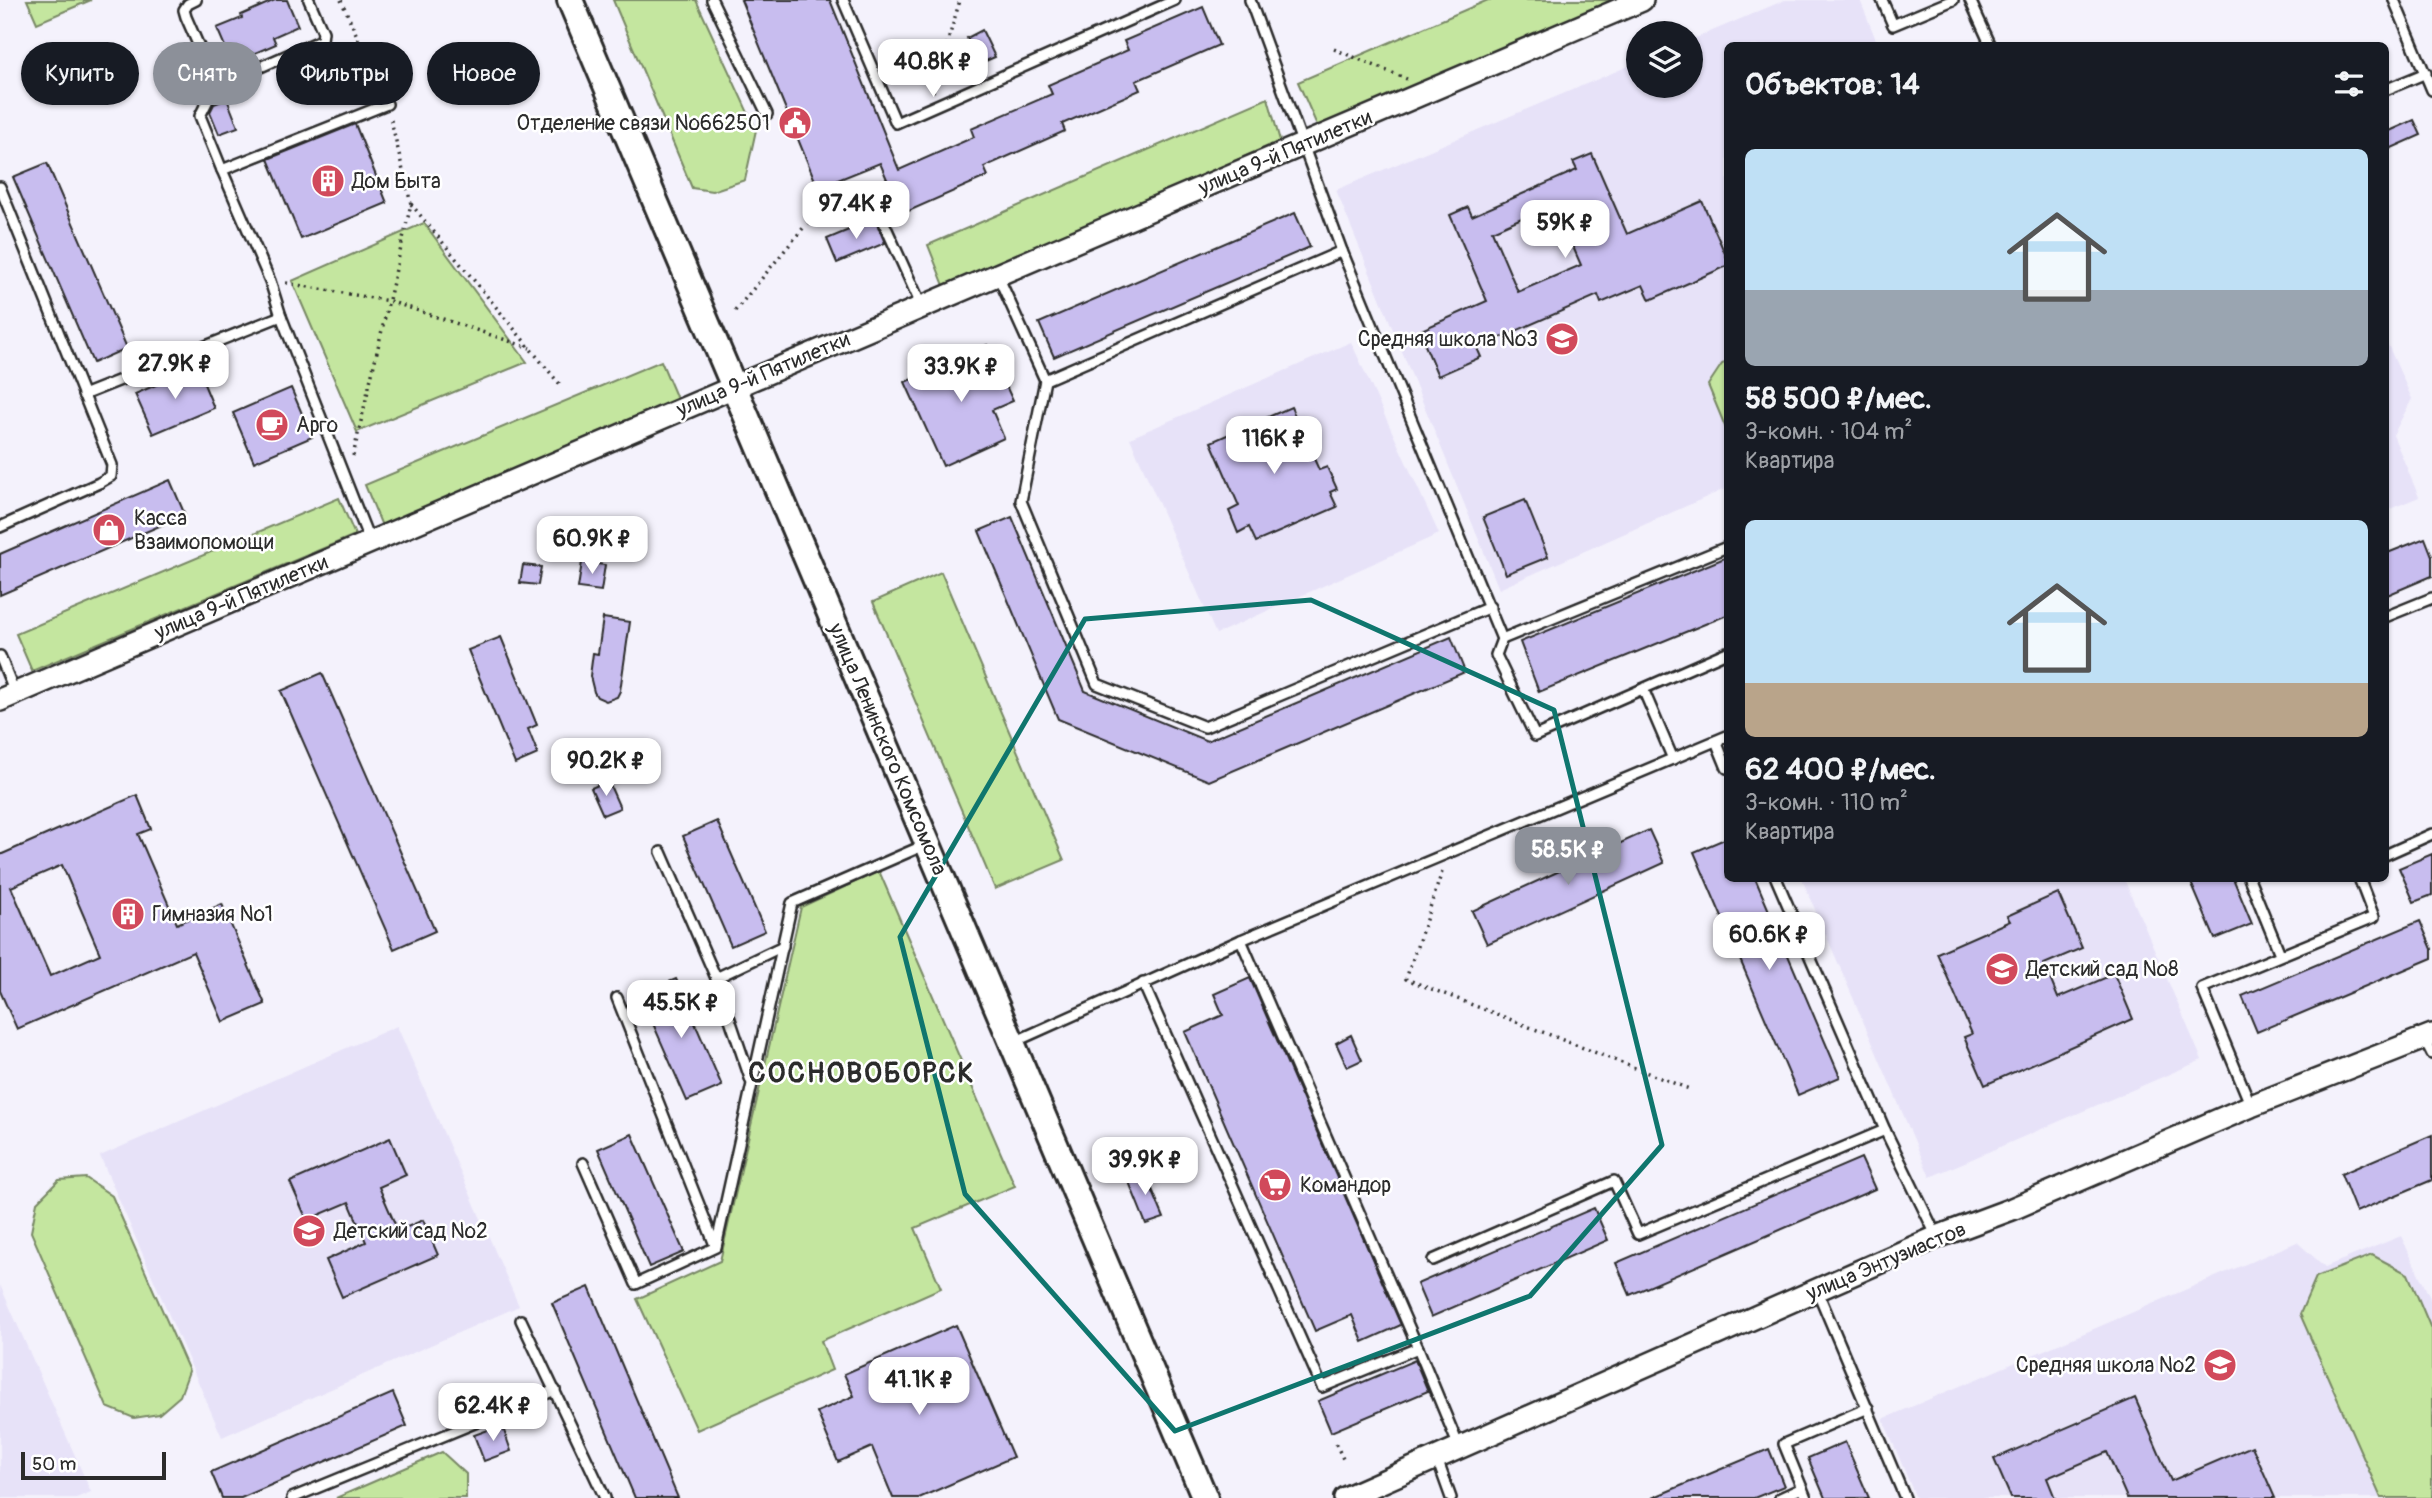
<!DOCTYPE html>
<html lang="ru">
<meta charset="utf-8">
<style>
body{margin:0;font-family:Pangolin,sans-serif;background:#20242c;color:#f1f3f6;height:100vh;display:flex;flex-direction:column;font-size:26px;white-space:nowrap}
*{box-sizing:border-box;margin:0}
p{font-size:23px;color:#9ea1a6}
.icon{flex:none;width:38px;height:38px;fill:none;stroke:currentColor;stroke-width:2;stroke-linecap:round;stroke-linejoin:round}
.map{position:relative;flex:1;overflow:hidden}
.drawer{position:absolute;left:1724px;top:42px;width:665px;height:840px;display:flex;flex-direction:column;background:#171b24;border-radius:10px;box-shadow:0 2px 5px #0004}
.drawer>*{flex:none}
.hud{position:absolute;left:21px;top:42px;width:665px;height:63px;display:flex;gap:14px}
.fabs{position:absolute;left:1626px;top:21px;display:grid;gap:14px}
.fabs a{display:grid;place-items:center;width:77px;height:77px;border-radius:50%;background:#171b24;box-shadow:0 2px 5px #0004;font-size:35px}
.scale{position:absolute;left:21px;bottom:18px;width:145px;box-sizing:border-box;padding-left:7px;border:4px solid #2b2b2b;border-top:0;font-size:19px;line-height:24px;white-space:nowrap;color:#2b2b2b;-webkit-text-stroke:5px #fff;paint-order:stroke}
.price{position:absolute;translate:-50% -60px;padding:0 16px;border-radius:14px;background:#fff;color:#222;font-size:23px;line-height:46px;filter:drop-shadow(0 2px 4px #0008)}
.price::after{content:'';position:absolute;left:50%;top:42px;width:21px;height:16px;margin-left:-10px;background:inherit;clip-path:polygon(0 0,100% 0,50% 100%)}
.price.on{background:#8c9099;color:#fff}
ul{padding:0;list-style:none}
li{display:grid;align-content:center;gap:14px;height:371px;padding:0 21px}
li span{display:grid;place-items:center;height:217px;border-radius:10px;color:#555}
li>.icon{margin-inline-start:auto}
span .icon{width:126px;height:126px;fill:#fffc;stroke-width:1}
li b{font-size:30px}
h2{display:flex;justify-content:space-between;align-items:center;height:84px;padding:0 21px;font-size:30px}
.pill{padding:0 24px;border-radius:32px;background:#171b24;box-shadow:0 2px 5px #0004;font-size:24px;line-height:63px}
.pill.on{background:#8c9099;color:#fff}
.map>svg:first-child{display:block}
.built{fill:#e7e2f8}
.green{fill:#c4e69f;stroke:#788865;stroke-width:2}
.building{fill:#c8bdef;stroke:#2b2b2b;stroke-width:2;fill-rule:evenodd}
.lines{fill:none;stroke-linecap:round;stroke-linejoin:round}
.service-casing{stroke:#2b2b2b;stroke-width:14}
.tertiary-casing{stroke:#2b2b2b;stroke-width:26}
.secondary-casing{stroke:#2b2b2b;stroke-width:30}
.path{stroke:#2b2b2b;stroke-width:3.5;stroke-dasharray:2 5;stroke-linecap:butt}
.service{stroke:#fff;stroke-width:9}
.tertiary{stroke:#fff;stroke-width:21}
.secondary{stroke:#fff;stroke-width:24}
.marked{fill:none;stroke:#0f766e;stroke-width:5;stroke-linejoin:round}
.labels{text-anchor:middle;stroke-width:5;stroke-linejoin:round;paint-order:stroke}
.poi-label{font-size:21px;fill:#2b2b2b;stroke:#fff;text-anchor:start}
.street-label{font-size:21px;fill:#2b2b2b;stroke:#fff}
.district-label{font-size:28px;font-weight:bold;letter-spacing:2px;fill:#2b2b2b;stroke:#fff}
</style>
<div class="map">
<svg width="2432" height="1498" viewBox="0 0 2432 1498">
<rect width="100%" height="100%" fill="#f4f2fc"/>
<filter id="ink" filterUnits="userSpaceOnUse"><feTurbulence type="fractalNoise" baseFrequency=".0143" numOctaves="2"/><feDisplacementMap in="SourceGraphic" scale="14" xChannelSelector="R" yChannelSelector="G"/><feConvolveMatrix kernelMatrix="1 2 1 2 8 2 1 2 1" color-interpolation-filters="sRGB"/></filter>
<g filter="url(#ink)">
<g class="built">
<polygon points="1785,0 1860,0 1878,45 1727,46 1727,488 1499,589 1336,190 1638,62 1638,86 1690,86 1691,40"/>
<polygon points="2385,338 2412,399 2393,435 2419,497 2385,511"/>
<polygon points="1351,342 1439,534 1216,634 1130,438"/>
<polygon points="1802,879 2124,879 2202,1060 1930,1177"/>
<polygon points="397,1026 519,1306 222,1437 100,1156"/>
<polygon points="2401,1236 2432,1302 2432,1498 1916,1498 1883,1419 2297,1242 2325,1267"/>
<polygon points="0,1285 91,1492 76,1498 0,1498"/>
</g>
<g class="green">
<polygon points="27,0 91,0 37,23"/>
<polygon points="613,0 696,0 756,130 745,180 712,191 692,188"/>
<polygon points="1488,0 1616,0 1319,130 1298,82"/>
<polygon points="1268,98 1280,141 945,288 928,245"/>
<polygon points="424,223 527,362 357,432 292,281"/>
<polygon points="661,361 678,401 382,526 365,485"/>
<polygon points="1727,362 1727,431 1708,385 1722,364"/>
<polygon points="339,498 355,535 32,671 16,634"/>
<polygon points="941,572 1064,860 995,889 873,602"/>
<polygon points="879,871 1015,1186 915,1228 941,1288 821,1341 832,1370 697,1430 637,1299 720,1261 801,907"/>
<polygon points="86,1178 112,1196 189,1371 180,1396 159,1414 134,1418 107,1407 31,1232 37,1202 59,1180"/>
<polygon points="2372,1255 2408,1274 2432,1331 2432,1498 2381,1498 2300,1314 2316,1277"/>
<polygon points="442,1452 466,1474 466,1498 336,1498"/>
</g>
<g class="building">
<polygon points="275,0 287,0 298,26 273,37 276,44 232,63 217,28 242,18 241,15"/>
<polygon points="741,0 830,0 899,170 974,137 971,129 1052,94 1048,85 1128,50 1124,41 1203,7 1219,45 1136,81 1140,90 1062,124 1065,131 984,167 988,176 902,214 880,163 818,188"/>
<polygon points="982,30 995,57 979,64 967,38"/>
<polygon points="227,99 238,127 219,134 210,112 214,104"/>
<polygon points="2414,120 2421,135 2385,151 2385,133"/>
<polygon points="355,124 387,203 301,239 268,159"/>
<path d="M1592,154L1627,234L1702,201L1727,258V266L1650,300L1643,285L1601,303L1598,295L1477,348L1481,357L1438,376L1419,331L1487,301L1450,215L1468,207L1472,216L1577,170L1573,162ZM1554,204L1581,265L1518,292L1492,231Z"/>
<polygon points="47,163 127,348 93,363 13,177"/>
<polygon points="1295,213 1310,247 1054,357 1039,323"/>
<polygon points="875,219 885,243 837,263 827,239"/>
<polygon points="987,345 1013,401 992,410 1004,438 943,466 905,382"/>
<polygon points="197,367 214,408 153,434 135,394"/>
<polygon points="291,388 312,437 254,462 233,413"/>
<polygon points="1291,407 1319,470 1327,467 1337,489 1330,492 1337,507 1256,542 1249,527 1238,533 1229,511 1239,506 1211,442"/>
<polygon points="170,480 185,515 0,595 0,554"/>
<polygon points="1525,500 1548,557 1506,574 1483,517"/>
<polygon points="1012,517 1085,691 1207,741 1451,637 1465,672 1209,781 1058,719 979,531"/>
<polygon points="2425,538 2432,556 2432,576 2385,596 2385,554"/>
<polygon points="1727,557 1727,615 1539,692 1520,642"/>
<polygon points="582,562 605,565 601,591 578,588"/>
<polygon points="523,565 541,567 538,585 520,583"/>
<polygon points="603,618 630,622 620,691 617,697 606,701 597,697 594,692 590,676 593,653 598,654"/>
<polygon points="501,637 537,725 528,729 538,754 515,764 468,650"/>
<polygon points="322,673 435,931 394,949 281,691"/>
<polygon points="608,781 620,808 603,815 591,788"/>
<path d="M137,795L151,829L138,834L177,924L222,904L265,1004L223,1022L193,952L17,1029L0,991V855ZM62,865L100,954L50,976L11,887Z"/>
<polygon points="717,821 765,931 731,946 683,836"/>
<polygon points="1649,830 1664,863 1487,944 1472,911"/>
<polygon points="1727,838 1727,878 1755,878 1840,1077 1798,1095 1694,852"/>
<polygon points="2432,854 2432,895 2414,902 2399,868"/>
<polygon points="2189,878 2233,878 2252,924 2215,939"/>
<polygon points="2058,893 2082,948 2044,964 2058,998 2114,974 2133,1019 1985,1085 1964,1037 1972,1034 1937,953 2010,921 2007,916"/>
<polygon points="2420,921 2432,949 2432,958 2257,1032 2242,996"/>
<polygon points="1250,978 1401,1325 1363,1342 1352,1315 1315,1331 1185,1032 1223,1015 1214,994"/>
<polygon points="676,979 722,1086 687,1101 640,994"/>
<polygon points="1351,1035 1362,1060 1347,1067 1336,1043"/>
<polygon points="632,1134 684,1252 649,1267 598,1149"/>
<polygon points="2432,1135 2432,1180 2356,1212 2341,1174"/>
<polygon points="390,1138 406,1175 379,1187 398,1231 423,1220 438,1255 342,1297 326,1260 366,1242 349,1202 307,1220 290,1182"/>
<polygon points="1861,1158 1875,1189 1630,1295 1616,1263"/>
<polygon points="1144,1170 1164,1218 1146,1224 1127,1177"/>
<polygon points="1594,1208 1608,1240 1431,1317 1417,1284"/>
<polygon points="589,1287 678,1498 635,1498 552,1303"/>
<polygon points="956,1325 1013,1457 919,1498 893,1498 872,1447 838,1462 817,1412 854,1396 844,1374"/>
<polygon points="1415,1360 1428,1391 1331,1432 1318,1401"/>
<polygon points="393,1393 407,1426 241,1498 222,1498 211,1472"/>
<polygon points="2135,1398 2171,1481 2252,1446 2275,1498 2127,1498 2107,1452 2047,1478 2055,1498 2011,1498 1994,1459"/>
<polygon points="502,1425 511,1451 484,1461 474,1435"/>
<polygon points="1845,1442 1869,1498 1825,1498 1808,1458"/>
<polygon points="1769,1449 1784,1486 1754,1498 1652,1498"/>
</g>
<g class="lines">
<defs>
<g id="service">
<polyline points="196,0 188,4 184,10 186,17 211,74 218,80 226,82 322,40 323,32 309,0"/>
<polyline points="712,0 767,114"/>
<polyline points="843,0 896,123 1175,0"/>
<polyline points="1250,0 1342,251 1502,639 1496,655 1535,736 1727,652"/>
<polyline points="1882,0 1893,25 1953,0"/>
<polyline points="1970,0 1991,46"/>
<polyline points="2394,0 2432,90"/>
<polyline points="218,80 200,116 222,170"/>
<polyline points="2385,90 2426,73"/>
<polyline points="0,187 112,465 111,476 99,483 0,527"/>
<polyline points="812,218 870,192 922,307"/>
<polyline points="998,276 1045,380 1021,501 1097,684 1205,727 1490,607"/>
<polyline points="1045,380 1342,251"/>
<polyline points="83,395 281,316"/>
<polyline points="370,542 281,316 270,281 222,170 387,104"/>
<polyline points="2385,617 2432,598"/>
<polyline points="1502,639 1727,547"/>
<polyline points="0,656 15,693"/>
<polyline points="1643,689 1673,759"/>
<polyline points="1716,741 1727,768"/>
<polyline points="661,852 716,978 751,1081"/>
<polyline points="2385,855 2432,834"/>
<polyline points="1776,878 1885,1130 1937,1237"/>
<polyline points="2249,878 2280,954"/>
<polyline points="1241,940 1418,1348 1459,1447"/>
<polyline points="716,978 783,946"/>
<polyline points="1143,983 1322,1387 1418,1348"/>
<polyline points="617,998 715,1245"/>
<polyline points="2424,1038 2432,1054"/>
<polyline points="1014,1042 1241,940 1727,736"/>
<polyline points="2251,1106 2202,988 2374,917 2359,878"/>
<polyline points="583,1163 636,1284 716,1247 792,903 927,844"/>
<polyline points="1433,1260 1614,1181 1638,1234 1885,1130"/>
<polyline points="1817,1290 1905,1498"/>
<polyline points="521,1320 605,1498"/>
<polyline points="1437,1459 1451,1498"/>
<polyline points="292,1498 555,1390"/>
<polyline points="1780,1498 1802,1488"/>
<polyline points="1806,1498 1784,1444 1868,1408"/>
</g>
<g id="tertiary">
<polyline points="0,700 1642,0"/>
<polyline points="1345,1498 1937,1237 2012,1209 2251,1106 2432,1035"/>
</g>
<polyline id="secondary" points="570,0 1205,1498"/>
</defs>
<use href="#service" class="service-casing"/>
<use href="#tertiary" class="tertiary-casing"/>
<use href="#secondary" class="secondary-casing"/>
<g class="path">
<polyline points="341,0 382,92"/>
<polyline points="1334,49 1407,79"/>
<polyline points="933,92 960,0"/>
<polyline points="411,204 562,387"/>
<polyline points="286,283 389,301 530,348"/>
<polyline points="735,311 804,227"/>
<polyline points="353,456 411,204 390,116"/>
<polyline points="1442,872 1406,979 1689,1089"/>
<polyline points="1336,1444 1344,1461"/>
</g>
<use href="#service" class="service"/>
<use href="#tertiary" class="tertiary"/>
<use href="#secondary" class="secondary"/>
</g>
</g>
<path class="marked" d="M1311,600L1554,710L1662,1145L1530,1296L1175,1431L965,1194L900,937L1085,619Z"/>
<defs>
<symbol id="civic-disc" viewBox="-11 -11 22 22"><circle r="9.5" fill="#d1495b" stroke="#fff"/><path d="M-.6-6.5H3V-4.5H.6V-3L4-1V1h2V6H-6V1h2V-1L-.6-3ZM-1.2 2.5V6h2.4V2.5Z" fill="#fff"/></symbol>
<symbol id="building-disc" viewBox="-11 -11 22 22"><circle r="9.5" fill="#d1495b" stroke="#fff"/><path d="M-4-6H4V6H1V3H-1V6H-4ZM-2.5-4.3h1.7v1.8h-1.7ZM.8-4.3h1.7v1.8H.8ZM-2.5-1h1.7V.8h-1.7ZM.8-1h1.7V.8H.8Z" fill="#fff"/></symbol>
<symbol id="school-disc" viewBox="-11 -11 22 22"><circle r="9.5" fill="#d1495b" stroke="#fff"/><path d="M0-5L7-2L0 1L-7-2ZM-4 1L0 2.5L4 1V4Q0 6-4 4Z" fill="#fff"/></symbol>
<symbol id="cafe-disc" viewBox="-11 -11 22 22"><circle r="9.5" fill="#d1495b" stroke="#fff"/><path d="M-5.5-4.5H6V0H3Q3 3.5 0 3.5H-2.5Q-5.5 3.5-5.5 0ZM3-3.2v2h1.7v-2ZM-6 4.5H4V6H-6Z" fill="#fff"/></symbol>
<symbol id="shop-disc" viewBox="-11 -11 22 22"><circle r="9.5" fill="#d1495b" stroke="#fff"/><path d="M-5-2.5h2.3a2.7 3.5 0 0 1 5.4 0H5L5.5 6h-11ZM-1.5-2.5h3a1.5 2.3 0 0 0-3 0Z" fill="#fff"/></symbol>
<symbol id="supermarket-disc" viewBox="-11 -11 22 22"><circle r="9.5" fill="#d1495b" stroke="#fff"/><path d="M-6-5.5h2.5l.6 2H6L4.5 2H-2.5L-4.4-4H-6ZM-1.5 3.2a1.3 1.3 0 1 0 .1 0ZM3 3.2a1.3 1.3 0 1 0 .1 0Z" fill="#fff"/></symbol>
</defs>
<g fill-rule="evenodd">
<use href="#civic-disc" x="776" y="104" width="38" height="38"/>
<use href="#building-disc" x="309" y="162" width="38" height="38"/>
<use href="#school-disc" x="1543" y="320" width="38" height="38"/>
<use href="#cafe-disc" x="253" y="406" width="38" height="38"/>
<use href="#shop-disc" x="90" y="511" width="38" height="38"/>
<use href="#building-disc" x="109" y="895" width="38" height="38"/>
<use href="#school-disc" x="1983" y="950" width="38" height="38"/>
<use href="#supermarket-disc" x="1256" y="1166" width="38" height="38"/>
<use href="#school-disc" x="290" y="1212" width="38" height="38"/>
<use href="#school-disc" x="2201" y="1346" width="38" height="38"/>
</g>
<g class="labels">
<g class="poi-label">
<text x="770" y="130" text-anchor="end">Отделение связи №662501</text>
<text x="352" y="188">Дом Быта</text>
<text x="1538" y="346" text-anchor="end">Средняя школа №3</text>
<text x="296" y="432">Арго</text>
<text x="134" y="525">Касса<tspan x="134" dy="24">Взаимопомощи</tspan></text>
<text x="152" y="921">Гимназия №1</text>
<text x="2026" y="976">Детский сад №8</text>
<text x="1300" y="1192">Командор</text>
<text x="334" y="1238">Детский сад №2</text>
<text x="2196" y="1372" text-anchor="end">Средняя школа №2</text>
</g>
<g class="street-label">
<text transform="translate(1285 152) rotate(-23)" y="7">улица 9-й Пятилетки</text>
<text transform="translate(763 374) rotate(-23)" y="7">улица 9-й Пятилетки</text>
<text transform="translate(241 597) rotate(-23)" y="7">улица 9-й Пятилетки</text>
<text transform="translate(888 749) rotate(67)" y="7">улица Ленинского Комсомола</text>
<text transform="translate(1886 1261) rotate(-23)" y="7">улица Энтузиастов</text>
</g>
<g class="district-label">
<text x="862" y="1082">СОСНОВОБОРСК</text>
</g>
</g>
</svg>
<div class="fabs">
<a><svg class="icon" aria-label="layers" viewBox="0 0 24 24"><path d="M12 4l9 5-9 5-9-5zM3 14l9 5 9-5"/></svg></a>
</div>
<div class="scale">50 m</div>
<b class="price" style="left:933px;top:99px">40.8K ₽</b>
<b class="price" style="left:856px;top:241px">97.4K ₽</b>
<b class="price" style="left:1565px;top:260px">59K ₽</b>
<b class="price" style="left:175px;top:401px">27.9K ₽</b>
<b class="price" style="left:961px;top:404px">33.9K ₽</b>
<b class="price" style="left:1274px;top:476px">116K ₽</b>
<b class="price" style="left:592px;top:576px">60.9K ₽</b>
<b class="price" style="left:606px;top:798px">90.2K ₽</b>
<b class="price on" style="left:1568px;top:887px">58.5K ₽</b>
<b class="price" style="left:1769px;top:972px">60.6K ₽</b>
<b class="price" style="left:681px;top:1040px">45.5K ₽</b>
<b class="price" style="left:1145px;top:1197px">39.9K ₽</b>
<b class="price" style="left:919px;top:1417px">41.1K ₽</b>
<b class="price" style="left:493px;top:1443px">62.4K ₽</b>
<div class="hud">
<a class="pill">Купить</a>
<a class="pill on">Снять</a>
<a class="pill">Фильтры</a>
<a class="pill">Новое</a>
</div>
<section class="drawer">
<h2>Объектов: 14<svg class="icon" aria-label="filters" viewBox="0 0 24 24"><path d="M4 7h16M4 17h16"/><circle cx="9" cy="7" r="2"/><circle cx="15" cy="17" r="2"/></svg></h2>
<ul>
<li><span style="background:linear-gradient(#bfe0f5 65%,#9aa5b1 0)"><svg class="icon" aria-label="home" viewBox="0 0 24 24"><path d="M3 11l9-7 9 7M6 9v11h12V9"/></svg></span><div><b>58 500 ₽/мес.</b><p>3-комн. · 104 m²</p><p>Квартира</p></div></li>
<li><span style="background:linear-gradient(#bfe0f5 75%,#b9a48a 0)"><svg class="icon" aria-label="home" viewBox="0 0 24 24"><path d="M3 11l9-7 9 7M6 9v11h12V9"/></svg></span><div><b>62 400 ₽/мес.</b><p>3-комн. · 110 m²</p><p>Квартира</p></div></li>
</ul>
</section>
</div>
